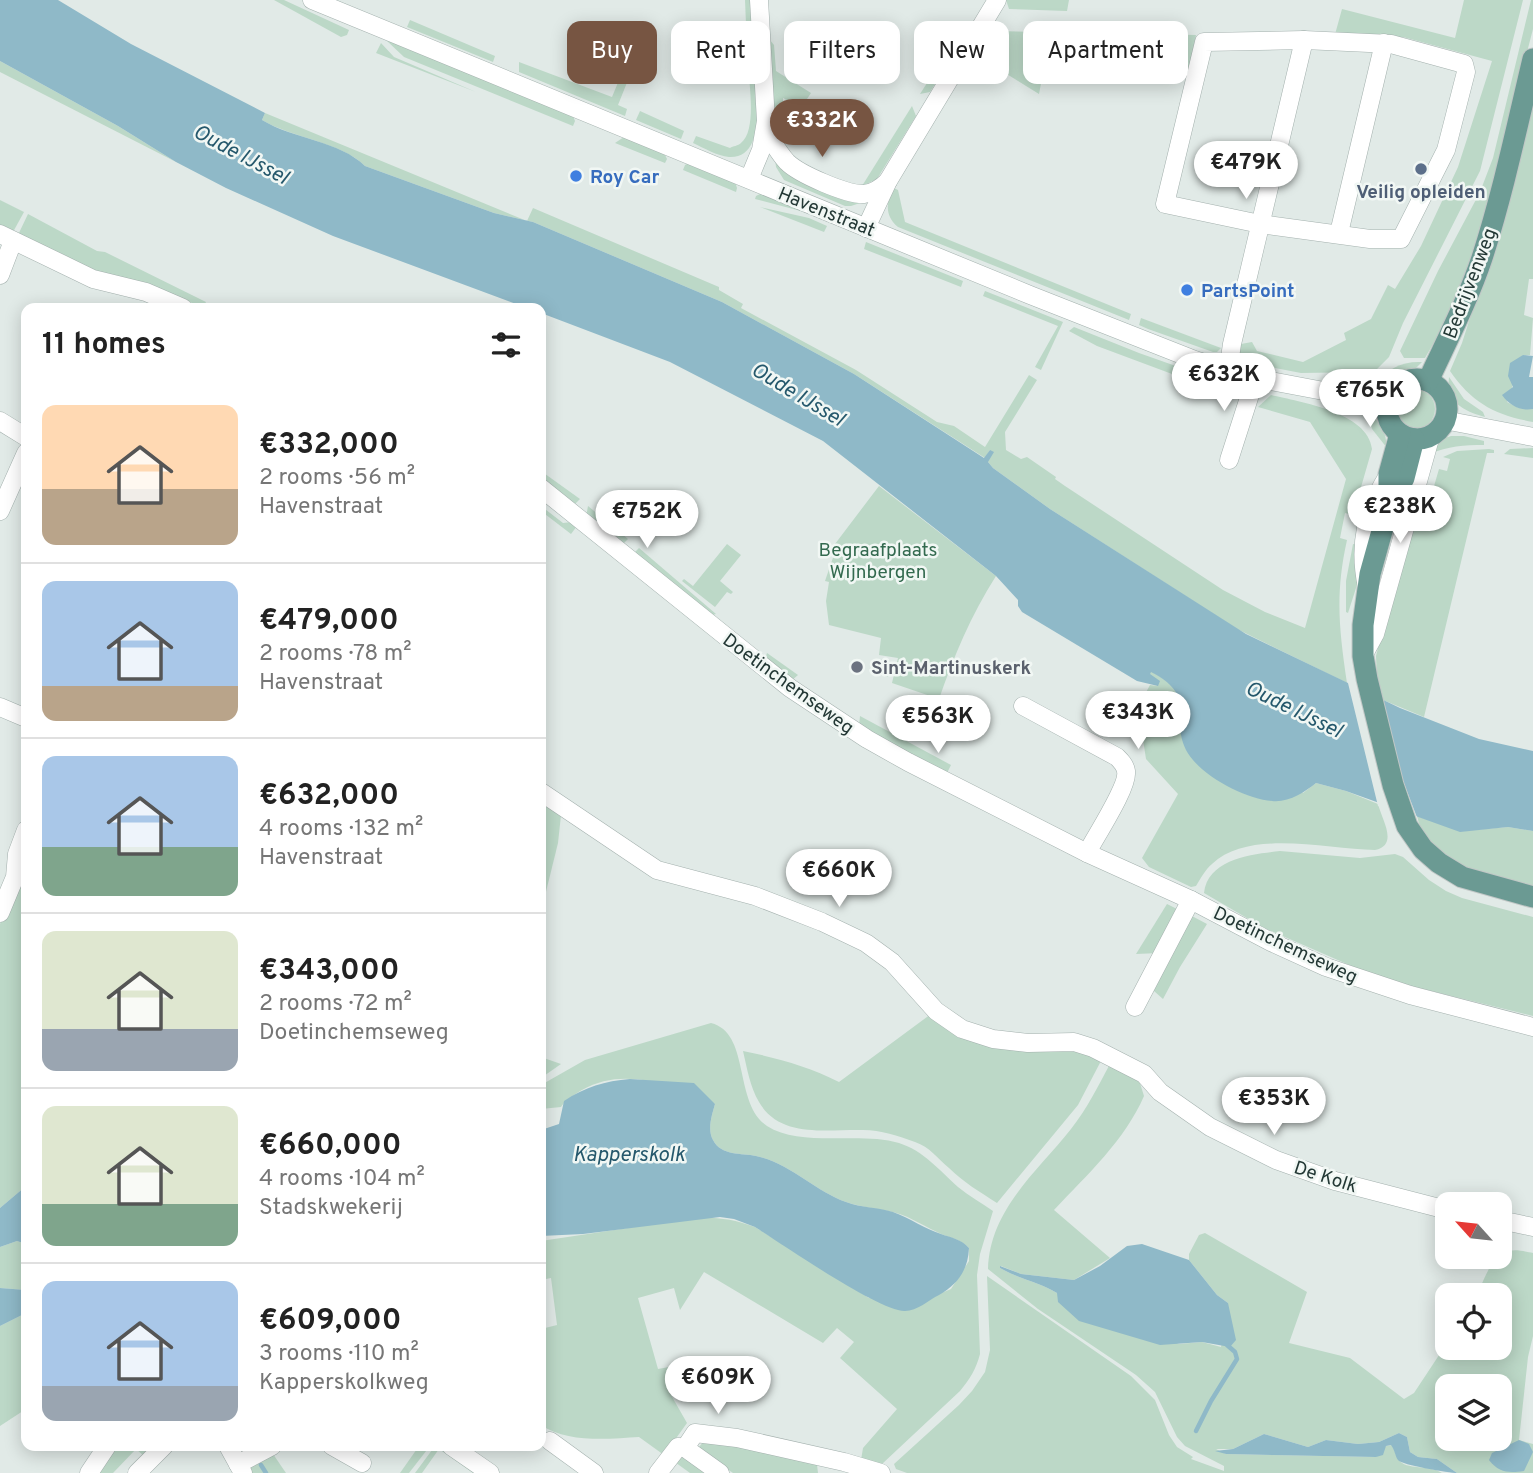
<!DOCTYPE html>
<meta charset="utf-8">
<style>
body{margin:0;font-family:Overpass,sans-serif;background:#f6f6f6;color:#222;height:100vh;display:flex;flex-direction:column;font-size:26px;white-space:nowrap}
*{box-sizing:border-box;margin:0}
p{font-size:23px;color:#767676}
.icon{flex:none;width:38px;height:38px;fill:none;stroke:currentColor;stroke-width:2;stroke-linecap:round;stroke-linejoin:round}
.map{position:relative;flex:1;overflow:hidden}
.side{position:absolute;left:21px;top:303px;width:525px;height:1148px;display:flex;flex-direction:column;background:#fff;border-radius:14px;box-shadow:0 4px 18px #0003}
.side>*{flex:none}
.guide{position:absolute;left:567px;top:21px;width:665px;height:63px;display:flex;gap:14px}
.needle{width:46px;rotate:297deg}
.tools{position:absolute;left:1435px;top:1192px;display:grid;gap:14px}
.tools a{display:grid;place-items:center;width:77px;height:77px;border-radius:14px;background:#fff;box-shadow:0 4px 18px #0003;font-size:35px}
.price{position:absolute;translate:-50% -60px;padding:0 16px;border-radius:24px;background:#fff;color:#222;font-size:23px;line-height:46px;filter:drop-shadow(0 2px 4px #0008)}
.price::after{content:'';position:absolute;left:50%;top:42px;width:21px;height:16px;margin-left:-10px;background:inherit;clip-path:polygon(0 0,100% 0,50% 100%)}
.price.on{background:#775542;color:#fff}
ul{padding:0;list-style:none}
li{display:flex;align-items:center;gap:21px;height:175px;padding:0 21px}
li+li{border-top:2px solid #e0e0e0}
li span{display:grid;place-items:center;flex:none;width:196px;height:140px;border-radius:14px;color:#555}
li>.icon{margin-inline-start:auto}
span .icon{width:84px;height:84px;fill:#fffc;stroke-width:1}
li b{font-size:30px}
h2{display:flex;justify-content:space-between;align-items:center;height:84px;padding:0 21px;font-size:30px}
.chip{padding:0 24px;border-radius:14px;background:#fff;box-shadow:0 4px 18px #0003;font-size:24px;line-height:63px}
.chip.on{background:#775542;color:#fff}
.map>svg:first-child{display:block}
.green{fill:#bcd8c7;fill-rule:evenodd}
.water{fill:#8fb9c8}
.pier{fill:#e1eae7}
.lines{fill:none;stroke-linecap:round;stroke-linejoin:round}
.stream{stroke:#8fb9c8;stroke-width:4.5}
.minor-casing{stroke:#a4b1ae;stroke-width:19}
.major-casing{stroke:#c1c7c6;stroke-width:23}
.minor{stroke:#fff;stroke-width:18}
.major{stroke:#6b9a93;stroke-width:21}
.service-dot{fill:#5c6f8a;stroke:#f1f7f4;stroke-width:2.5}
.shop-dot{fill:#3f7fe0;stroke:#f1f7f4;stroke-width:2.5}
.worship-dot{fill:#6b7280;stroke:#f1f7f4;stroke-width:2.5}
.labels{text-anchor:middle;stroke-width:5;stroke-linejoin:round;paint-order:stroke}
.shop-label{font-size:19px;font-weight:bold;fill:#366cbe;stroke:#f1f7f4;text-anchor:start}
.service-label{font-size:19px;font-weight:bold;fill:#4e5e75;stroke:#f1f7f4}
.street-label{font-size:19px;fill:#233835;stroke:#f1f7f4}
.park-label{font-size:19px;fill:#336a4f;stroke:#f1f7f4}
.worship-label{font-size:19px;font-weight:bold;fill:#5b616d;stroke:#f1f7f4;text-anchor:start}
.water-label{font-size:21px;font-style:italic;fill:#25586c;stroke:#f1f7f4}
</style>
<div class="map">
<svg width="1533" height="1473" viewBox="0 0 1533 1473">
<rect width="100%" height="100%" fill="#e1eae7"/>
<g class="green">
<polygon points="274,0 284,0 349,30 347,35 341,37"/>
<polygon points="745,0 752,0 754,45 751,48 747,48"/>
<polygon points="1006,0 1069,0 1067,11 1009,9"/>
<polygon points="1464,0 1523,0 1480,171 1403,323 1389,357 1377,369 1368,372 1301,373 1243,362 1239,349 1241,344 1252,342 1257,351 1303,362 1346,340 1344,333 1371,319 1388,285 1395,289 1421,246 1458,167 1492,61 1403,37 1334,38 1342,9 1455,38"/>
<polygon points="1531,0 1533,0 1533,29 1526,56 1502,156 1467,279 1455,306 1425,358 1404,358 1400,351 1438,271 1480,192 1493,158"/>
<polygon points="410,20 495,56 493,62 407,27"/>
<polygon points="643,22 650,25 618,105 627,109 625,116 519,72 519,62 612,97"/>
<polygon points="995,31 1196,35 1189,68 1065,58 1044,68 1039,94 981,58 975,51 985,36"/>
<polygon points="957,36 959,45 930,92 920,94"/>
<polygon points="386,40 573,116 575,121 573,126 404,57"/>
<polygon points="770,40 774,45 776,71 811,93 801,108 783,98 784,115 777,115 772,112"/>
<polygon points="381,43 394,57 476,92 376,53"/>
<polygon points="0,61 118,126 176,162 0,72"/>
<path d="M748,65L755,68C756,91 768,159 729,157C717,156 704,148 693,143L696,136L730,148C733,146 738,146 741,143C757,131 749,83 748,65Z"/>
<path d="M1533,97V279H1529L1524,315L1533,318L1530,355H1523L1507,402L1519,408L1533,409V422C1495,415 1472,403 1450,371L1462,343L1510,193Z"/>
<polygon points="912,106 916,116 877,179 862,186"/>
<polygon points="640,111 684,131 681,139 636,120"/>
<path d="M265,113L527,221L533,208L719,287V290L743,304L741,308L856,370L937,422L954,426L985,447L1029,375L1037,380L1005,432L1006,450L1021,459L1027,457L1056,477L1055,479L1065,486L1223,590L1265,612L1305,628L1346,479L1310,422L1258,407L1271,395C1300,402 1368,412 1372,449L1353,515L1345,513L1340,538L1347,540C1335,594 1339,629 1347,683L1237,629L1050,509L993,468L988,462L990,450L985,458L854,374L722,302L533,222L494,213L365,166C341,142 292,138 262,120Z"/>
<polygon points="624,137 664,153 667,159 665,163 615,143"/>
<polygon points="775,158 807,182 860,203 851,206 845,206 784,180 776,167"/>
<polygon points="689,163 735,182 737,188 736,192 683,170 685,165"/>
<path d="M892,187L898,190L905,222L1131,314L1129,320L898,227C884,215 887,203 892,187Z"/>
<polygon points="762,193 812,214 755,199 756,196"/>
<polygon points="0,200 24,212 13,232 0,226"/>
<polygon points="760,207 809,218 827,226 824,232"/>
<polygon points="28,214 97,251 105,252 206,302 203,308 159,288 95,271 18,235"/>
<polygon points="866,242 963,281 961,287 864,249"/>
<polygon points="985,291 1063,322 1041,370 1035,367 1058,326 983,296"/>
<polygon points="1141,318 1221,348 1217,352 1213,352 1148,329 1139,325"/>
<polygon points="1074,327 1139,353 1235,387 1239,399 1097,346 1069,331"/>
<path d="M1422,362L1413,371L1375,385C1386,369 1402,361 1422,362Z"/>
<path d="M1449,377L1464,399L1483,412L1485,417C1463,411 1446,402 1449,377Z"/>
<circle cx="1415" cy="409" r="20"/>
<path d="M1368,413C1381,421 1386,433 1387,448L1372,429Z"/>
<path d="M1451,436H1464L1484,441V445C1464,445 1448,446 1430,454L1439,440Z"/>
<polygon points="1533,448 1533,458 1504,454 1510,449"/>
<polygon points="1489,449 1494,450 1494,453 1487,453 1424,717 1383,700 1377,678 1376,656 1410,521 1423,524 1439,469 1447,471 1450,459 1443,457 1457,451"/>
<polygon points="541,471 580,499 575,504 570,503 541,481"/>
<path d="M879,486L996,576C971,615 954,656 939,699L892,683L898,658L879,655L881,638L829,625L826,601L829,582L825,581L837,546L835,544Z"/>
<polygon points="541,506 563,523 572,522 577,526 571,534 541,511"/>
<polygon points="588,506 628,539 624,543 613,533 606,533 586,517"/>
<polygon points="727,544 741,555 720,581 733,592 731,594 727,592 715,607 682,581 684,579 693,586"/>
<polygon points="1353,544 1358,545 1357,585 1348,613 1346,612 1346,581"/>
<polygon points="639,548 716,614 709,616 632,555"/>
<path d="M1036,605L1161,677L1174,687L1181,707L1303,793L1316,783L1346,791L1378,804C1382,820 1399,845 1375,850C1328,850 1250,828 1212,864C1205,870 1201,878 1196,886L1191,887L1149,867L1142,858L1178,794L1146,759L1138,707L1150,685L1158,686Z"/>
<polygon points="767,653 798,675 791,681 765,660"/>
<polygon points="878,659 892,662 888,677 875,673"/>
<polygon points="860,716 951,765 947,773 859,726"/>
<polygon points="541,801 561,815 558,843 541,912"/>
<path d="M1417,816L1460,831L1508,827L1533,831V888C1491,876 1428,867 1417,816Z"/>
<polygon points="26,844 26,1186 0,1208 0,924 23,866"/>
<path d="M1280,851L1360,858L1395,854L1403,857L1429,880L1446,891L1462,898L1533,917V1016L1415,987L1363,971L1264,928L1204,893C1208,858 1254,854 1280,851Z"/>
<polygon points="1167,904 1181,911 1159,953 1136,954"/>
<polygon points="1190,915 1207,924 1180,967 1163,999 1154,991 1153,985"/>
<path d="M931,1014L948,1028L1080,1050L1102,1059L1078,1105L997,1203C980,1192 963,1182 949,1168C937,1158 930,1147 915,1142C898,1136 881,1130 863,1130C828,1129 780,1139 759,1102C750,1087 747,1068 743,1051C777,1058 808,1066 839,1082Z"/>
<path d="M711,1023C751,1033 733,1103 767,1126C801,1148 861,1131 899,1143C924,1151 939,1170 958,1187C969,1196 982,1203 993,1211L980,1254L977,1275L980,1354C976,1369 970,1379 960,1391L882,1464L861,1460L863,1448L897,1409L840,1358L854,1342L837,1328L823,1343L704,1272L680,1310L674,1288L638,1298L658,1369L669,1367L667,1388L687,1423L664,1455L639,1437C608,1439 567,1443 541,1425V1329L557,1325L551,1278L541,1280V1241L694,1218C717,1217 733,1219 755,1227L869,1298L939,1294L951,1289L969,1261V1248C960,1238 948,1238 937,1232C920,1224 906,1214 888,1211C874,1208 860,1207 846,1202C815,1191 790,1163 756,1156C742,1153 721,1156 713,1140C707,1129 712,1115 715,1104C674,1087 626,1065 582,1090C574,1095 566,1099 561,1107L541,1109V1085L585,1060Z"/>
<polygon points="541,1057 561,1064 541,1078"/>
<path d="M1110,1064L1139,1080L1144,1096C1125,1140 1087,1175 1054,1210L1110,1258L1074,1280L1021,1274L1001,1266L1000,1268C1019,1279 1039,1282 1057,1293L1179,1344L1202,1342L1221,1347L1228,1303L1217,1295L1189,1260V1254L1199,1235L1205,1233L1307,1292L1289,1343L1350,1358L1404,1399L1414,1393L1447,1343V1348H1500V1295H1477C1484,1280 1491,1255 1510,1251C1516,1249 1527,1252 1533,1253V1336L1528,1357L1519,1440L1533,1444V1473H1457L1437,1459L1418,1457L1410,1452L1407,1437L1399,1433L1379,1442L1358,1444L1326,1440L1308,1447L1264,1434L1233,1449H1216L1226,1454L1376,1457L1386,1446L1392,1445C1395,1450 1396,1457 1399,1460C1405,1470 1431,1465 1442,1473H907L896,1469L894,1464L959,1405L972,1391L985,1372L990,1350L987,1276L1131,1376L1155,1400L1169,1435L1177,1447L1193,1457L1191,1459L1224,1471V1466L1185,1446L1177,1437L1155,1392L1136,1375L1038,1309L988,1269C990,1209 1037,1172 1071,1129C1087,1109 1098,1086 1110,1064ZM1447,1386H1500V1438H1447Z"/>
<polygon points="17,1241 26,1244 26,1290 0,1288 0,1247"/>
<polygon points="26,1313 26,1409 0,1426 0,1326"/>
<polygon points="704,1441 781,1455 817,1465 818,1473 733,1473 701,1451 699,1447"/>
<polygon points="111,1446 140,1446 147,1453 144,1456 136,1449 113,1473 94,1473"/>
<polygon points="419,1446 430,1446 409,1473 400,1473"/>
<polygon points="435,1446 445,1446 483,1473 473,1473 439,1449 422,1473 415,1473"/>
<polygon points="273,1454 286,1473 251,1473 250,1468 258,1460"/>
<polygon points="678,1454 710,1473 690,1473 672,1460"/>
</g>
<g class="water">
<path d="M0,0H58L131,44L265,113L262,120C293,139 340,141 365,166L494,213L533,222L722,302L854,374L984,458L990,450L994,452L988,462L993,468L1050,509L1246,634L1400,708L1479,739L1533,751V831L1508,827L1460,832L1346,791L1316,783C1305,792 1288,803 1272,801C1245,799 1199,775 1186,750C1169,715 1198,696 1151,672L1150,674L1160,681L1158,686L1137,681L1022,612L1018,606V600L996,576L823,441L670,362L541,313V308H527L333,236L226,188L176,162L118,126L0,61Z"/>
<path d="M1523,355L1533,356L1529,377H1533V409C1520,411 1510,406 1502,395L1513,387L1508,376L1510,363Z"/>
<path d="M630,1079L694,1083L715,1104C712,1115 707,1129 713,1140C721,1156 742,1153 756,1156C790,1163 815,1191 846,1202C862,1208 878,1207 893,1212C910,1218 925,1229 941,1234C952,1238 961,1239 969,1248C968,1270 958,1284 939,1295C929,1300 917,1311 905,1311C880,1312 782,1244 755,1227L734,1219L720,1217L583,1234L541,1236V1130L559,1124L564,1101C585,1087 605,1081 630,1079Z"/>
<polygon points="26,1186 26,1244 17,1241 0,1247 0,1208"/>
<path d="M1142,1244L1189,1260L1217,1295L1228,1303L1236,1340L1230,1347L1202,1342L1160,1345L1079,1321L1058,1302L1057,1293C1039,1282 1019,1279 1000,1268V1266L1021,1274L1074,1280L1100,1266L1127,1246Z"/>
<polygon points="0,1288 26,1290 26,1313 0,1326"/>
<path d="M1399,1433L1407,1437L1410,1452L1418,1457L1437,1459L1457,1473C1450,1473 1401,1465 1398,1460C1395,1456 1395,1450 1391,1445L1386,1446L1383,1455L1376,1457L1226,1454L1215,1451L1233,1449L1264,1434L1308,1447L1326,1440L1358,1444L1379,1442Z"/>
<path d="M1519,1440L1529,1444L1533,1452L1524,1471C1509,1473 1499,1473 1489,1460L1492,1453Z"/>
</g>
<polygon class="pier" points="1347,679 1382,696 1402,778 1418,820 1378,806"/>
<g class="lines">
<g class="stream">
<polyline points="1196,1431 1211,1401 1237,1359 1235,1352 1227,1345"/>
<polyline points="261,1465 266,1473"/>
</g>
<defs>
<g id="minor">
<polyline points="312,0 1030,295 1195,360 1249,377 1387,403"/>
<polygon points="1304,40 1391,44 1464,64 1466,72 1446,150 1401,239 1370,239 1260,224 1165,204 1204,42"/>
<path d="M765,130C772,141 778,152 787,162C799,174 847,195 864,194C874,193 881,188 888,181"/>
<polyline points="749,179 761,150 766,121 759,0"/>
<polyline points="866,228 888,181 997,0"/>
<polyline points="1339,233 1384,43"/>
<polyline points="0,234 93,279 146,292 183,308"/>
<polyline points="0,275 13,241"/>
<polyline points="1228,371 1232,344 1304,40"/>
<polyline points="1444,420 1533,437"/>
<polyline points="0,421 26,437"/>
<polyline points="1229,460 1255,379"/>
<polyline points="541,488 790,688 867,739 908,762 1087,853 1191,900 1271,942 1326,967 1410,995 1533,1027"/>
<polyline points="0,511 26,453"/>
<path d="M1367,587C1358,545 1366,510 1389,474"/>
<polyline points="1363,656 1375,634 1431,435"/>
<path d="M1023,706L1117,757C1121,761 1125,765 1126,771C1129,786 1095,837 1087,853"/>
<polyline points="0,707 26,718"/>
<polyline points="541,792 657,870 755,896 822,922 866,943 892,962 936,1011 962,1029 993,1039 1028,1043 1074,1042 1093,1048 1144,1074 1160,1092 1210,1127 1276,1160 1335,1181 1447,1210"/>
<polyline points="0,913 15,877 17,854 26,830"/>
<polyline points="1135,1007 1191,900"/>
<polyline points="1500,1220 1533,1227"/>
<polyline points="550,1441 594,1473"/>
<polyline points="228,1446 243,1473"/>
<polyline points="332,1446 362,1463"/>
<polyline points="451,1446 490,1473"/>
<polyline points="238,1464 272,1446"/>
<polyline points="89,1473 107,1446"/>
<polyline points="137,1473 164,1446"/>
<polyline points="658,1473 678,1447 685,1448"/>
<polyline points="720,1473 685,1448 695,1433 737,1438 844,1462 881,1473"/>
</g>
<g id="major">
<circle cx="1417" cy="409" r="30"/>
<path d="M1428,381C1447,340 1468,300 1482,258C1503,193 1517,126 1533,59"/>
<polyline points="1414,439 1404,478 1389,506 1370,574 1363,625 1363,656 1367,679 1393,785 1407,826 1423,849 1439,863 1462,877 1533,897"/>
<polyline points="1389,504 1389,474 1400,434"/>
</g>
</defs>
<use href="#minor" class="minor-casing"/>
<use href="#major" class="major-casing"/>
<use href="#minor" class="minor"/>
<use href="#major" class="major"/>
</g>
<circle class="service-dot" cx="1421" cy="169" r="7"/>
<g class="shop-dot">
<circle cx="576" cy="176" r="7"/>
<circle cx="1187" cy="290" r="7"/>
</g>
<circle class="worship-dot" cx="857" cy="667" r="7"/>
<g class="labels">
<g class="shop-label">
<text x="590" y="183">Roy Car</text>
<text x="1201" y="297">PartsPoint</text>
</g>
<g class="service-label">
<text x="1421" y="198">Veilig opleiden</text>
</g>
<g class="street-label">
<text transform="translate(827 211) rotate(22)" y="7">Havenstraat</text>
<text transform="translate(1469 283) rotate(-69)" y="7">Bedrijvenweg</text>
<text transform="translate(789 683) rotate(36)" y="7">Doetinchemseweg</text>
<text transform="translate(1286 944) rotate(25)" y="7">Doetinchemseweg</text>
<text transform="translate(1326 1176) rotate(18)" y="7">De Kolk</text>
</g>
<g class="park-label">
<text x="878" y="556">Begraafplaats<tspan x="878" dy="22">Wijnbergen</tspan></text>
</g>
<g class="worship-label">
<text x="871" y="674">Sint-Martinuskerk</text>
</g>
<g class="water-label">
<text transform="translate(241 154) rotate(28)" y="7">Oude IJssel</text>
<text transform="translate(798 394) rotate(31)" y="7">Oude IJssel</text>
<text transform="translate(1294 709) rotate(26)" y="7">Oude IJssel</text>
<text x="629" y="1161">Kapperskolk</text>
</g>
</g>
</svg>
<div class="tools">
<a><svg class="needle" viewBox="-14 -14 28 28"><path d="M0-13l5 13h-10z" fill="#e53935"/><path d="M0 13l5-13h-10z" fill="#767676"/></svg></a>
<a><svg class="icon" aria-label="locate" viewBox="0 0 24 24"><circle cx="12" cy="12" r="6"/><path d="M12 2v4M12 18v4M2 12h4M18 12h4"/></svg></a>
<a><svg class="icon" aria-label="layers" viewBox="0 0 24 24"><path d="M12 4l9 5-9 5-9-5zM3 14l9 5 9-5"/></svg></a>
</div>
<b class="price on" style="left:822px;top:159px">€332K</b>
<b class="price" style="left:1246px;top:201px">€479K</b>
<b class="price" style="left:1224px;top:413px">€632K</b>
<b class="price" style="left:1370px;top:429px">€765K</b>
<b class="price" style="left:1400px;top:545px">€238K</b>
<b class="price" style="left:647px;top:550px">€752K</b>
<b class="price" style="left:1138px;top:751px">€343K</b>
<b class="price" style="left:938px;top:755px">€563K</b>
<b class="price" style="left:839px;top:909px">€660K</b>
<b class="price" style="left:1274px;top:1137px">€353K</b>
<b class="price" style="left:718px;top:1416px">€609K</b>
<div class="guide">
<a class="chip on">Buy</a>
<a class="chip">Rent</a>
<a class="chip">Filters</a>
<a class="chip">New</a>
<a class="chip">Apartment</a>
</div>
<section class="side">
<h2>11 homes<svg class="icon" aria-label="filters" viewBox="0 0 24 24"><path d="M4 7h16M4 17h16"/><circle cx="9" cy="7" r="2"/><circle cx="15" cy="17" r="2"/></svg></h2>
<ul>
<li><span style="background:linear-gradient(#ffd9b3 60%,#b9a48a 0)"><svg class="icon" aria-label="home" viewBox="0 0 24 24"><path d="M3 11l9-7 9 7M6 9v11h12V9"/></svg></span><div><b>€332,000</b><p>2 rooms · 56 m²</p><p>Havenstraat</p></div></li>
<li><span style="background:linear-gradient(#a9c7e8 75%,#b9a48a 0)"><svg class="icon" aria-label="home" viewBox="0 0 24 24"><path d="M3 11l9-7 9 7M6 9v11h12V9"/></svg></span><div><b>€479,000</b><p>2 rooms · 78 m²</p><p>Havenstraat</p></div></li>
<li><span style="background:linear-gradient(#a9c7e8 65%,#7fa58c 0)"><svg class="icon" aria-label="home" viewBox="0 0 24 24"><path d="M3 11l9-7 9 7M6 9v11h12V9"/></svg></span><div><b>€632,000</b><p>4 rooms · 132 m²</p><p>Havenstraat</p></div></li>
<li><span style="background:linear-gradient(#dfe7d0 70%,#9aa5b1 0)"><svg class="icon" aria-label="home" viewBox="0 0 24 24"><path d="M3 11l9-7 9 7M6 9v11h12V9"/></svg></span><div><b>€343,000</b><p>2 rooms · 72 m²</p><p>Doetinchemseweg</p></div></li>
<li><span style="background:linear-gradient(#dfe7d0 70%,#7fa58c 0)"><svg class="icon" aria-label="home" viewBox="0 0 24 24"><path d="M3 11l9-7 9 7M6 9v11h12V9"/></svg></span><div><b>€660,000</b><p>4 rooms · 104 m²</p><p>Stadskwekerij</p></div></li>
<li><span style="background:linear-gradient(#a9c7e8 75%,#9aa5b1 0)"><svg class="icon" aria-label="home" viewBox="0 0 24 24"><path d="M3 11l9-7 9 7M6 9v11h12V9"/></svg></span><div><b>€609,000</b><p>3 rooms · 110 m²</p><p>Kapperskolkweg</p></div></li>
</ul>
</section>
</div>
